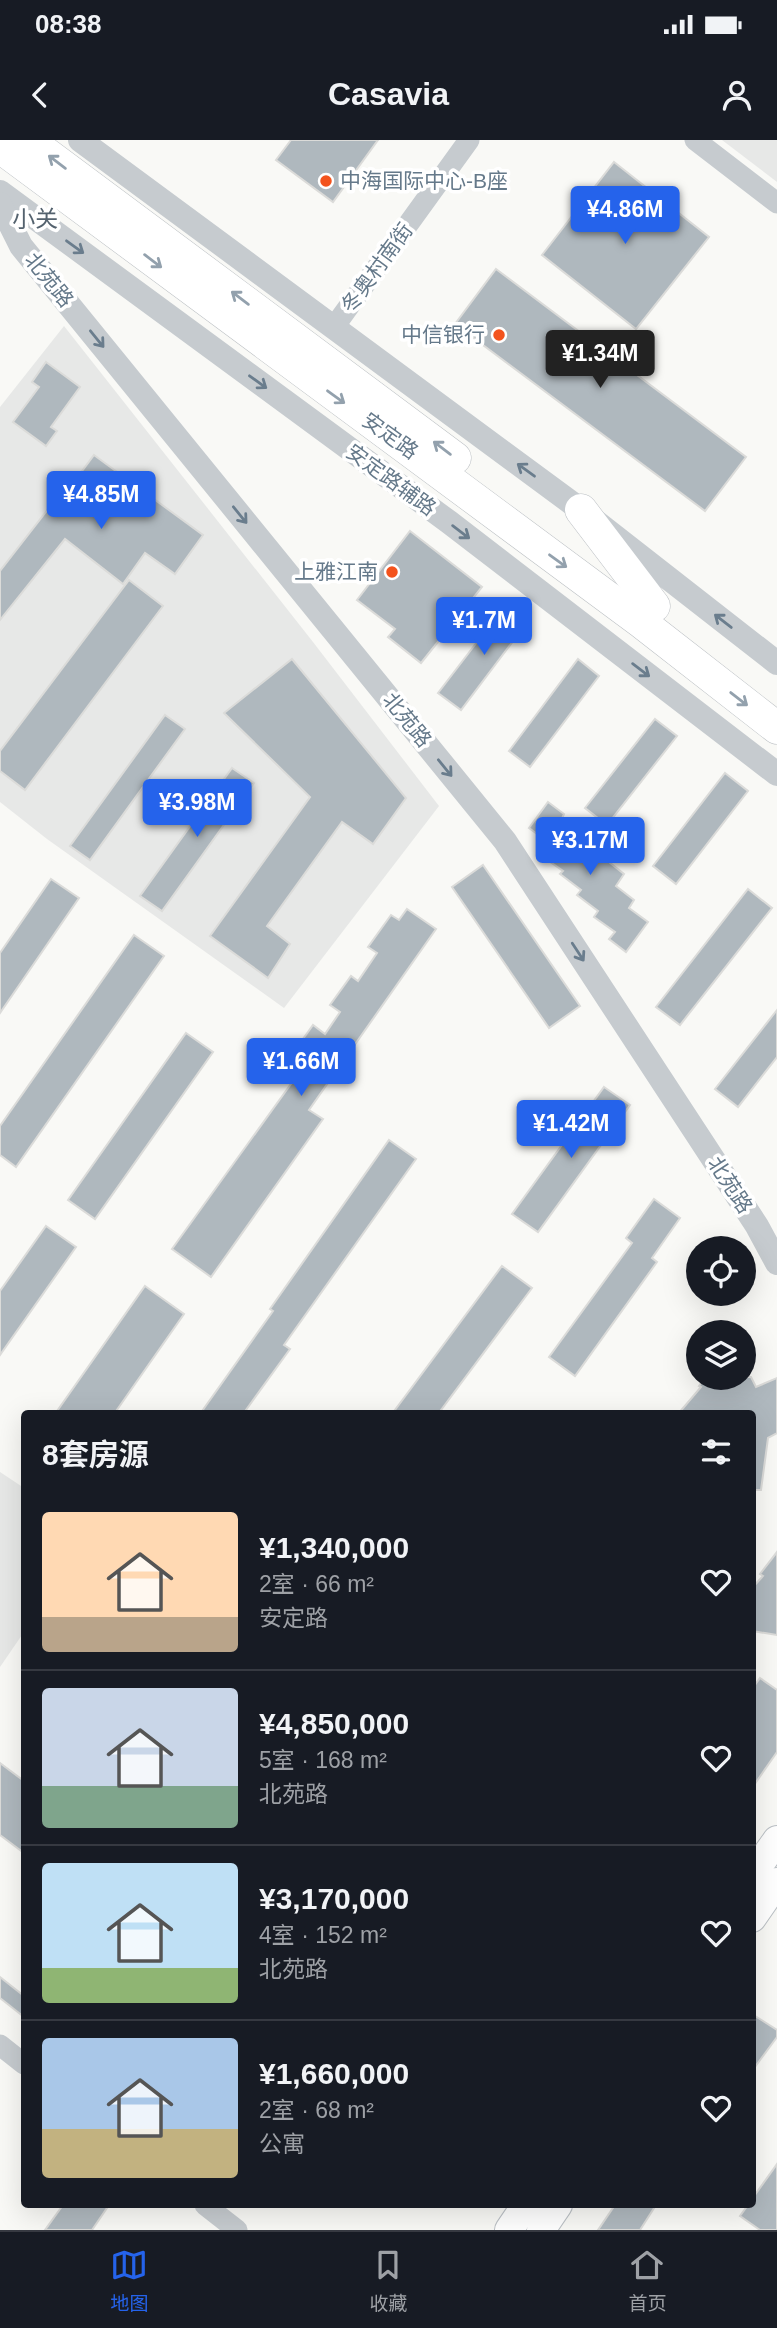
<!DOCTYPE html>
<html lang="zh">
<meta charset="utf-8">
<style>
body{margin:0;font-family:Helvetica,"Noto Sans SC",sans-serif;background:#20242c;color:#f1f3f6;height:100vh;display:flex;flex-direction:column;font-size:26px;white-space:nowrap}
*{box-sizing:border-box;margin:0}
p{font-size:23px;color:#9ea1a6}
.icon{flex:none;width:38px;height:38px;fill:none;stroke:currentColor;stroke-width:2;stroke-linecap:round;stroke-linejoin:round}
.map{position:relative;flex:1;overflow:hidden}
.details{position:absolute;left:21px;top:1270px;width:735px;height:798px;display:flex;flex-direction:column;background:#171b24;border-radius:7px;box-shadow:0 7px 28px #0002}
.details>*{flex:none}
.tools{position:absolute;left:686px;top:1096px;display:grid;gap:14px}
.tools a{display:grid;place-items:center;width:70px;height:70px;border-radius:50%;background:#171b24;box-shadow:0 7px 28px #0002;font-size:35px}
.price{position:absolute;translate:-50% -60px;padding:0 16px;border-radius:7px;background:#2563eb;color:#fff;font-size:23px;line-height:46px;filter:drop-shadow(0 2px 4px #0008)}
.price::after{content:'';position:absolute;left:50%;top:42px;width:21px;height:16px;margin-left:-10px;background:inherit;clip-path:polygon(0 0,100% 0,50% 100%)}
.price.on{background:#222;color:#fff}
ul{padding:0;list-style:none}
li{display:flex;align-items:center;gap:21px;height:175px;padding:0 21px}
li+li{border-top:2px solid #363941}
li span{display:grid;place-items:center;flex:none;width:196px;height:140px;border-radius:7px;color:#555}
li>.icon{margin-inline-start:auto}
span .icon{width:84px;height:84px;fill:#fffc;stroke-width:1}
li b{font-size:30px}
h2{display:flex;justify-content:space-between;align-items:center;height:84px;padding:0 21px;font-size:30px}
.status{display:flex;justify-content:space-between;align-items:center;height:49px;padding:0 35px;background:#171b24;direction:ltr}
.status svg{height:19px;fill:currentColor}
header{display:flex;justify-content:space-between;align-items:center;height:91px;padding:0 21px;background:#171b24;font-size:32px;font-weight:700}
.tab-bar{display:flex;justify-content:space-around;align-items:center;height:98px;border-top:2px solid #363941;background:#171b24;font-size:19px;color:#9ea1a6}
.tab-bar a{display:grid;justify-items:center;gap:4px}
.tab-bar .on{color:#2563eb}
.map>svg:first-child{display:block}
.built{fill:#e7e8e7}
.building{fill:#afb8be;stroke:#dbdbd9;stroke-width:2}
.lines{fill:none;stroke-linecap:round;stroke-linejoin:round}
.secondary-casing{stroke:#bbc0c5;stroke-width:30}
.primary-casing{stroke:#bcc0c4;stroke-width:33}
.minor{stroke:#c6cbcf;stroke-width:21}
.tertiary{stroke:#c6cbcf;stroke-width:24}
.secondary{stroke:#fff;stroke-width:28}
.primary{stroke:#fff;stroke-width:32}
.oneway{stroke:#93a1ad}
.oneway2{stroke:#6a7d8d}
.poi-dot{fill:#f3531d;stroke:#fff;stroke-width:2.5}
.labels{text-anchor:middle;stroke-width:7;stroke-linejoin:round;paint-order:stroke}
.poi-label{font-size:21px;fill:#65798a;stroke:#fff;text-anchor:end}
.street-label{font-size:21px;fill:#65798a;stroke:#fff}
.neighbourhood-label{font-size:23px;fill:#54626e;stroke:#fff}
</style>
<div class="status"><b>08:38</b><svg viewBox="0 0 49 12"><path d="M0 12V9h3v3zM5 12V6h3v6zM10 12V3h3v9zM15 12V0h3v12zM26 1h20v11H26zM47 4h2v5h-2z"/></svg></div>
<header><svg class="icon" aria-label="back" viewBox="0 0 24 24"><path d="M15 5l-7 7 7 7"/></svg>Casavia<svg class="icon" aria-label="person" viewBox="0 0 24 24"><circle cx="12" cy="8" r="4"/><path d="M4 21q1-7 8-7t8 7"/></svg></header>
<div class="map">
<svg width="777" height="2090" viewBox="0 0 777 2090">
<rect width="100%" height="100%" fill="#f9f9f6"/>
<g class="built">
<polygon points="722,0 777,0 777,42"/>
<polygon points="64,186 313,502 439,666 284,868 47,699 0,662 0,267"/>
<polygon points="0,1332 24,1348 24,1492 0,1527"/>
</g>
<g class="building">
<polygon points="291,0 378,0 333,62 276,20"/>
<polygon points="614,22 709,97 636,189 542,115"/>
<polygon points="496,129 746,317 705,371 455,184"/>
<polygon points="46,222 80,247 51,287 57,291 46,306 13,282 39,247 32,242"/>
<polygon points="94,315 203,395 175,434 145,413 123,444 65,399 0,480 0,431 52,364 56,366"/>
<polygon points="410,391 482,447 421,523 388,497 395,489 357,460"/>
<polygon points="129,440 163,466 25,650 0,631 0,611"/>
<polygon points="507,463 529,480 461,570 438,553"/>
<polygon points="292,519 406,658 373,704 342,682 267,786 290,804 268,838 210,796 310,657 224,573"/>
<polygon points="578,519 599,536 530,627 509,611"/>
<polygon points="165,575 185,589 90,720 70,706"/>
<polygon points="655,579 677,596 607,685 585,668"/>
<polygon points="232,628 254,643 162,771 140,756"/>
<polygon points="725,633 748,651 676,744 653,726"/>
<polygon points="548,662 564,674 560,683 624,734 616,746 634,760 629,768 648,782 626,812 609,799 615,792 594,777 598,771 577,755 581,750 560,734 563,731 549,721 553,716 540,705 544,699 529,688"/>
<polygon points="483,725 580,866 549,888 452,747"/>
<polygon points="51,739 79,758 0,873 0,813"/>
<polygon points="748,749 772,768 680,885 656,867"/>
<polygon points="407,769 436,789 309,970 323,979 211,1137 172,1109 306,923 293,913 313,885 325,894 340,872 330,865 351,836 358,841 377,813 368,807 391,775 399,780"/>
<polygon points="134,795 164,816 16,1027 0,1015 0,986"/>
<polygon points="777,870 777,917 738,967 715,949"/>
<polygon points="186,893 213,912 95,1079 68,1060"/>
<polygon points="604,947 630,965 538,1092 512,1074"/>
<polygon points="389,1000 416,1019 284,1205 290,1209 243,1274 200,1274 273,1171 270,1169"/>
<polygon points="654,1059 680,1078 652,1118 657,1122 575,1236 549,1217 632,1103 626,1098"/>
<polygon points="46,1086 76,1107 0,1215 0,1151"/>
<polygon points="502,1126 532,1148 438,1274 392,1274"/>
<polygon points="145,1146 184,1174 114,1274 55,1274"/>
<polygon points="705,1237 751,1237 756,1247 777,1238 777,1293 768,1298 761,1350 752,1350 752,1274 678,1274 701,1247 699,1246"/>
<polygon points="777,1412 777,1495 752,1491 752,1448 763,1436 760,1434"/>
<polygon points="760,1538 777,1550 777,1612 752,1648 752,1549"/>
<polygon points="0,1623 24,1641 24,1713 0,1695"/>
<polygon points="0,1837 24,1856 24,1877 0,1858"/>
<polygon points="752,1874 777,1890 777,1897 752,1931"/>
<polygon points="777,2024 777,2090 760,2090 740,2076 748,2065 752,2065 752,2059"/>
<polygon points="63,2065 109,2065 92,2090 45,2090"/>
<polygon points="615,2065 656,2065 640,2090 598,2090"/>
</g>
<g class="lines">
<defs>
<g id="secondary">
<polyline points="752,1735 777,1700"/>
<polyline points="752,1778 777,1742"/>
<polyline points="509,2090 526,2065"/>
<polyline points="541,2090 558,2065"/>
</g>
<g id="primary">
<polyline points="28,0 455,318"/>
<polyline points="0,7 641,482 777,588"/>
<polyline points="581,370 654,466"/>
</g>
</defs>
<use href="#secondary" class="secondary-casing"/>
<use href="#primary" class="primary-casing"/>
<g class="minor">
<polyline points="695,0 777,63"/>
<polyline points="334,187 469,0"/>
<polyline points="0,1905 24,1924"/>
<polyline points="205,2065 237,2090"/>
</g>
<g class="tertiary">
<polyline points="80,0 581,370 777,523"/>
<polyline points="0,52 449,382 777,634"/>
<polyline points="0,64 21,106 505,701 757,1086 777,1123"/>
</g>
<use href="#secondary" class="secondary"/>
<use href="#primary" class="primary"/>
</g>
<defs><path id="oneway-shaft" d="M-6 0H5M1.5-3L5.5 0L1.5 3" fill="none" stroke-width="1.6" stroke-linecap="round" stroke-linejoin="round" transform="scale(1.75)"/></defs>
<g class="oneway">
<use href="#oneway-shaft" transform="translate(57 22) rotate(-143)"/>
<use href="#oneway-shaft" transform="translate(153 121) rotate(37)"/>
<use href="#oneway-shaft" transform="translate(240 158) rotate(-143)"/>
<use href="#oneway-shaft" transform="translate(336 257) rotate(36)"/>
<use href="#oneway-shaft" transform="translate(442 308) rotate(-143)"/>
<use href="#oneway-shaft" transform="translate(558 421) rotate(36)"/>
<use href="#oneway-shaft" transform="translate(739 559) rotate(38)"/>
</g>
<g class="oneway2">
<use href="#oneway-shaft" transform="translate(75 107) rotate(36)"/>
<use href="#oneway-shaft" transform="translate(97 199) rotate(51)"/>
<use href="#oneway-shaft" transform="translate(258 242) rotate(36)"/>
<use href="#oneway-shaft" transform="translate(526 330) rotate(-144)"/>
<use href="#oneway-shaft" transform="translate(240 375) rotate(51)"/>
<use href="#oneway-shaft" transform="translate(461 392) rotate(37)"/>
<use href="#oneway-shaft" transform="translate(723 481) rotate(-142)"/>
<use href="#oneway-shaft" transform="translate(641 530) rotate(37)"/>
<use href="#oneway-shaft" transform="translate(445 628) rotate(51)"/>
<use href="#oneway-shaft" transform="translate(578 812) rotate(57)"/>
</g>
<g class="poi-dot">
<circle cx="326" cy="41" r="7"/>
<circle cx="499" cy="195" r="7"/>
<circle cx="392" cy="432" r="7"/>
</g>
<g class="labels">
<g class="poi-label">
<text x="340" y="48" text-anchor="start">中海国际中心-B座</text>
<text x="485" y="202">中信银行</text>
<text x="378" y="439">上雅江南</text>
</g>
<g class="street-label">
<text transform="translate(377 128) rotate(-54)" y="7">冬奥村南街</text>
<text transform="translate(49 140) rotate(51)" y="7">北苑路</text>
<text transform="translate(390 296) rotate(36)" y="7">安定路</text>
<text transform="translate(391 340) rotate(36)" y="7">安定路辅路</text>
<text transform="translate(407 580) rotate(51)" y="7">北苑路</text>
<text transform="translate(730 1045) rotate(57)" y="7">北苑路</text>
</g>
<g class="neighbourhood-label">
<text x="35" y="87">小关</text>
</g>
</g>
</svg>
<div class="tools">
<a><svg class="icon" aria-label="locate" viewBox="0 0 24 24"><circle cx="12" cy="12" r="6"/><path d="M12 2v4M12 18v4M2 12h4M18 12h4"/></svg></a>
<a><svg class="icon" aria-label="layers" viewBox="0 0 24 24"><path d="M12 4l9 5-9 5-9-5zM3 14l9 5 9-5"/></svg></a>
</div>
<b class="price" style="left:625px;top:106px">¥4.86M</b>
<b class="price on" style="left:600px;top:250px">¥1.34M</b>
<b class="price" style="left:101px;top:391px">¥4.85M</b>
<b class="price" style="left:484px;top:517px">¥1.7M</b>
<b class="price" style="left:197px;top:699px">¥3.98M</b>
<b class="price" style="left:590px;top:737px">¥3.17M</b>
<b class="price" style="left:301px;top:958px">¥1.66M</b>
<b class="price" style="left:571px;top:1020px">¥1.42M</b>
<section class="details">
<h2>8套房源<svg class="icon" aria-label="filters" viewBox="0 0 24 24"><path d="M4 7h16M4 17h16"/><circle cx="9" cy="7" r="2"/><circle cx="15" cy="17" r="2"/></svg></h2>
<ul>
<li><span style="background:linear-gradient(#ffd9b3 75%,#b9a48a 0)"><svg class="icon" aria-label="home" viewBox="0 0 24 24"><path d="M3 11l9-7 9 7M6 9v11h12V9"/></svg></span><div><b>¥1,340,000</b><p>2室 · 66 m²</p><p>安定路</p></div><svg class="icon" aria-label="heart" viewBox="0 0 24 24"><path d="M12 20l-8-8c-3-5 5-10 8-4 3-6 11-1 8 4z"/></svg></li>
<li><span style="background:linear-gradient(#c9d6e8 70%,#7fa58c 0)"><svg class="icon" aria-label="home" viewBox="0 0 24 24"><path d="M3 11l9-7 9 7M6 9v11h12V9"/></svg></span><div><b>¥4,850,000</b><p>5室 · 168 m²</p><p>北苑路</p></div><svg class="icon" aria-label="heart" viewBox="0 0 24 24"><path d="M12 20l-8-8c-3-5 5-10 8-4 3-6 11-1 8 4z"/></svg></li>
<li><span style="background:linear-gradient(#bfe0f5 75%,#8fb573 0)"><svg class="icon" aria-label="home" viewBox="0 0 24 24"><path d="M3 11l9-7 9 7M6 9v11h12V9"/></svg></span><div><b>¥3,170,000</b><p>4室 · 152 m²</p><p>北苑路</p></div><svg class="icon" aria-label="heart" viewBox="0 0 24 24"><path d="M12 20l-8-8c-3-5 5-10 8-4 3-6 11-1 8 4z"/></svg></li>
<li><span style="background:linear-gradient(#a9c7e8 65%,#c2b280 0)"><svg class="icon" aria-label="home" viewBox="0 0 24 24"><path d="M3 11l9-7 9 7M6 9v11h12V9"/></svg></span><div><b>¥1,660,000</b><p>2室 · 68 m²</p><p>公寓</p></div><svg class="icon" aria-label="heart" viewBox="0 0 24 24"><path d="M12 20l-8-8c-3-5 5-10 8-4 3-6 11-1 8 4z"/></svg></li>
</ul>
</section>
</div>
<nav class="tab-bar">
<a class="on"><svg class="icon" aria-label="map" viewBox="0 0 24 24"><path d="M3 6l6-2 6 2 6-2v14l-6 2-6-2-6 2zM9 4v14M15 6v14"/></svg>地图</a>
<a><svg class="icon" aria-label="saved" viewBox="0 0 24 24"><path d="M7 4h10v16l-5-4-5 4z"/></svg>收藏</a>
<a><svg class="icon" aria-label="home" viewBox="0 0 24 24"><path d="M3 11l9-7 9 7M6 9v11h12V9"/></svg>首页</a>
</nav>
